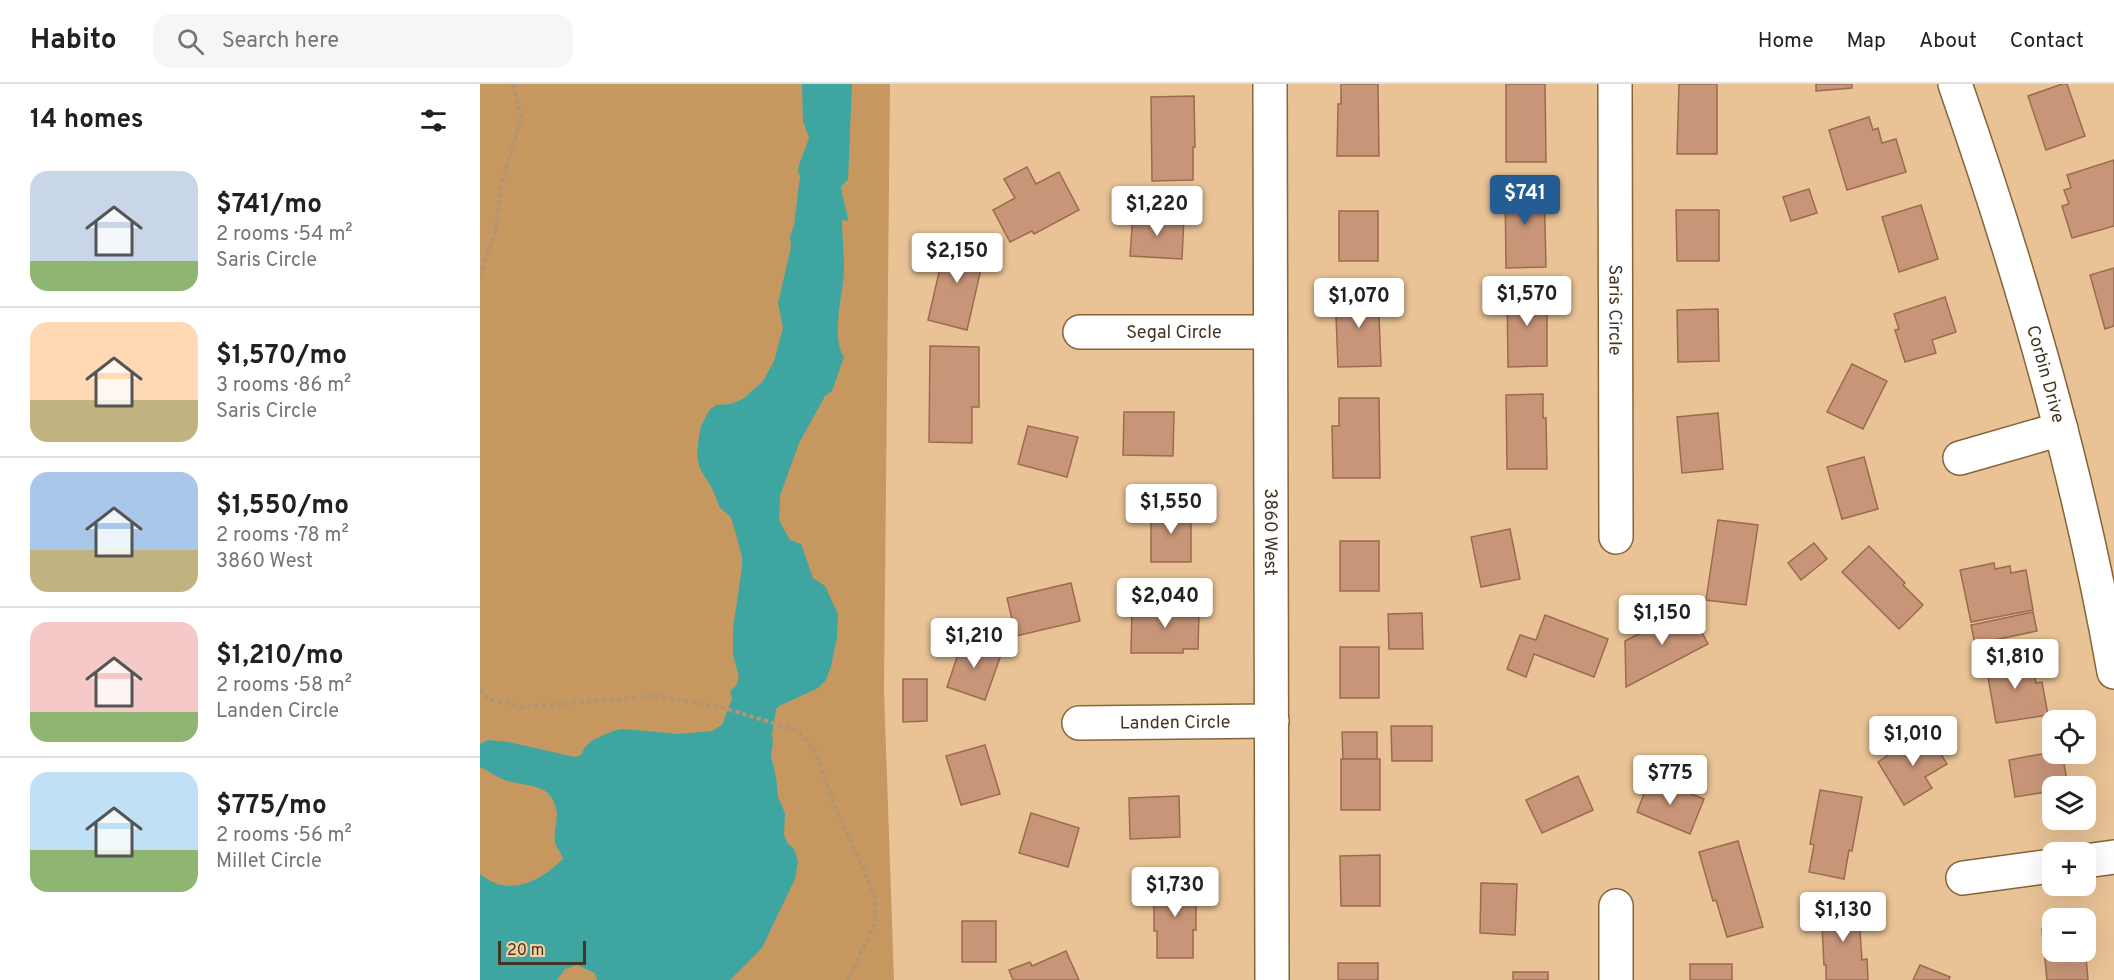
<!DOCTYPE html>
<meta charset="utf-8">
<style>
body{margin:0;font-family:Overpass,sans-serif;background:#f6f6f6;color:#202124;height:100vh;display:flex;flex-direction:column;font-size:22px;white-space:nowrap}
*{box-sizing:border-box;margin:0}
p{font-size:20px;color:#757577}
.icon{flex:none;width:33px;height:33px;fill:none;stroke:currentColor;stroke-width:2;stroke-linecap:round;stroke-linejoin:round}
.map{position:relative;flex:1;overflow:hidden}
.panel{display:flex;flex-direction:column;background:#fff;width:480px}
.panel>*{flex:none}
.tools{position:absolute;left:1562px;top:626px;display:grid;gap:12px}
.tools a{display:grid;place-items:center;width:54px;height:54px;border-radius:12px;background:#fff;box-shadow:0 6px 24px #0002;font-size:30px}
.scale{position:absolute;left:18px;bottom:15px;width:88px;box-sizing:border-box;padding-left:6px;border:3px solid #443522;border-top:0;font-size:16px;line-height:21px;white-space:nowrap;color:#443522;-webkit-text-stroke:4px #f7d0a2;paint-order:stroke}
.price{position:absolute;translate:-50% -51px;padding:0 14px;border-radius:6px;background:#fff;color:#222;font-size:20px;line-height:39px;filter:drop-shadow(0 2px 3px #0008)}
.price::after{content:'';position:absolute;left:50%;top:36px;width:18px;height:14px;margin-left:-9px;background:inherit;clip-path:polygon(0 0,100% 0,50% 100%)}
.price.active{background:#245c94;color:#fff}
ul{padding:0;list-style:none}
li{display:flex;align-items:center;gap:18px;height:150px;padding:0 30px}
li+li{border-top:2px solid #e0e0e0}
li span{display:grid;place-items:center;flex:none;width:168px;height:120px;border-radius:18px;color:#555}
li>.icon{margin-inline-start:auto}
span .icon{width:72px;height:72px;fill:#fffc;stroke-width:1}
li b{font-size:26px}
h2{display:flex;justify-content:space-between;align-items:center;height:72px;padding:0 30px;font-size:26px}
header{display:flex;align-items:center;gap:36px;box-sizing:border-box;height:84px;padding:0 30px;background:#fff;border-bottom:2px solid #e0e0e0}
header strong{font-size:28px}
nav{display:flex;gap:33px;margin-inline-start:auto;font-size:21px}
.search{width:420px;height:54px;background:#f6f6f6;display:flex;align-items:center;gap:15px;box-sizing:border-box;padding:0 21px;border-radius:18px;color:#757577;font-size:22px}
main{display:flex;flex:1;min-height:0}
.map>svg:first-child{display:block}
.green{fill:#c6985f}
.water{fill:#3fa5a0}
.building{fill:#c89578;stroke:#9b6b4f;stroke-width:1.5}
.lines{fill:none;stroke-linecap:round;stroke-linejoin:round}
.minor-casing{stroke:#866439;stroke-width:36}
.path{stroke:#b29470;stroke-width:4;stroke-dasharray:4.5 3;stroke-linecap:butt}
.minor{stroke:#fff;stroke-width:33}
.labels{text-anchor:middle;stroke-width:6;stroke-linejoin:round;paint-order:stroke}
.street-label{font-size:18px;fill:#443522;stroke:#f7d0a2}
</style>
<header>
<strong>Habito</strong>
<div class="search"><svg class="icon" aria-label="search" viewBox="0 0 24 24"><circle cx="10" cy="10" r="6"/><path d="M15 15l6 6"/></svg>Search here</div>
<nav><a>Home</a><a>Map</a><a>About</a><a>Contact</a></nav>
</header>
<main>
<section class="panel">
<h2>14 homes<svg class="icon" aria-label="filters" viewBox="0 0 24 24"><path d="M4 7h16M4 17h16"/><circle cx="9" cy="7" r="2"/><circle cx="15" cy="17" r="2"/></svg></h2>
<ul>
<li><span style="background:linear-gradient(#c9d6e8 75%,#8fb573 0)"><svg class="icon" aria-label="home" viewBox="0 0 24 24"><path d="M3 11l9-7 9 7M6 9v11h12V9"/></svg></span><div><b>$741/mo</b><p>2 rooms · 54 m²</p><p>Saris Circle</p></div></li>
<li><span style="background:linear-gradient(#ffd9b3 65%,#c2b280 0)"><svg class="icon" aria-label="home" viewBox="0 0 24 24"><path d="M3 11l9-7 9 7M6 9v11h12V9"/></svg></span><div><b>$1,570/mo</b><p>3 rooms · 86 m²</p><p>Saris Circle</p></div></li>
<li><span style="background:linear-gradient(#a9c7e8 65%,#c2b280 0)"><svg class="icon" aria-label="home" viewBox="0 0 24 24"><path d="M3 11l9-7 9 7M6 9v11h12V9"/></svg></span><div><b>$1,550/mo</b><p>2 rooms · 78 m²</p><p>3860 West</p></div></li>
<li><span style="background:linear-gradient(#f6c9c9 75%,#8fb573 0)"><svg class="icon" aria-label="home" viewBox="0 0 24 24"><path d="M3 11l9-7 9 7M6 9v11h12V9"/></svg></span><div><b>$1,210/mo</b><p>2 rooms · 58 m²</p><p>Landen Circle</p></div></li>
<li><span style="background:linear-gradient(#bfe0f5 65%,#8fb573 0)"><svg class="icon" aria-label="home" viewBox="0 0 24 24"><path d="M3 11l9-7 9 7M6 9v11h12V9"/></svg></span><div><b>$775/mo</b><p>2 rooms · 56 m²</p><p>Millet Circle</p></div></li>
</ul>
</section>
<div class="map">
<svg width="1634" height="896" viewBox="0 0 1634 896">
<rect width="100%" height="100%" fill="#e9c396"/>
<polygon class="green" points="0,0 410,0 404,606 414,896 0,896"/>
<path class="water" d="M322,0H372L368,96L361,102C362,115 367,125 368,137L362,136C362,152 364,168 364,184C364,208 350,253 364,273L352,307L345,312L319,359L300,412L299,436L310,456L321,460L333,494L345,502L358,530L357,553L351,582L346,596L338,604L299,622L296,625L292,650L293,658L291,672L296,693L298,713L305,729L304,751L308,760L314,765L318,777L315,795L282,864L250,896H117L115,889L97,881L85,885L77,896H0V790C5,793 11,798 17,800C43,807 65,792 83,775C82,769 76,764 75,758C73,746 80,734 75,721C68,698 43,703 25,696C16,693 9,687 0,683V660L8,656L28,658L95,673L101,671L105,663L113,656L133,647L143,645L199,650L232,647L242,641L252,615L250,607L256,602L259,593L253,570V545L262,483V472L251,433L240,424L232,404L220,385L217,371L219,352L221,342L230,325L237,321L251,320L263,315L283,297L294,277L303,244L298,219L311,163L310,153L314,141L320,92L318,87L319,81L329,54L323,37Z"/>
<g class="building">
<polygon points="861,0 898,0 899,72 857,72 858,20 861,20"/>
<polygon points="1026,0 1065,0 1066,78 1026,78"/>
<polygon points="1199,0 1237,0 1237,70 1197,70"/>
<polygon points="1336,0 1372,0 1372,4 1336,7"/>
<polygon points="1582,0 1587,0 1605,52 1566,66 1548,12"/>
<polygon points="714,12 715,63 713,63 713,96 672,97 671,13"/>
<polygon points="1389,33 1393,46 1398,44 1402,59 1416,55 1426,88 1367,106 1349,46"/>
<polygon points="1634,76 1634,142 1592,154 1582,122 1589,120 1584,106 1591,104 1587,91"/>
<polygon points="547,83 556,100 579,88 599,126 554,150 552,147 530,158 513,126 535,114 524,95"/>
<polygon points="1064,99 1066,183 1026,184 1025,100"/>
<polygon points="1329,105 1337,129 1311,137 1303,113"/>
<polygon points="1441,121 1458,175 1419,188 1402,133"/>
<polygon points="1196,126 1239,126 1239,177 1197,177"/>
<rect x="859" y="127" width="39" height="50"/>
<polygon points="653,130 704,133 702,175 650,172"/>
<polygon points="467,154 506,163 487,246 448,236"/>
<polygon points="1634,184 1634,242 1625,245 1610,191"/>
<polygon points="1027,203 1067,203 1067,282 1028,283"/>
<polygon points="898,205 901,282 858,283 856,232 861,232 861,206"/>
<polygon points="1465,213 1476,248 1452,256 1456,269 1425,278 1415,246 1419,245 1414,230"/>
<polygon points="1238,225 1239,277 1198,278 1197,226"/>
<polygon points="450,262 499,263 499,323 492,323 492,359 449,358"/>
<polygon points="1372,280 1407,297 1383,345 1347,328"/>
<polygon points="1063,310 1063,334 1066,334 1067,385 1027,385 1026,311"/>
<polygon points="859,314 899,314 900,394 853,394 852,342 859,342"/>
<polygon points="644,328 694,328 693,372 643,371"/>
<polygon points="1238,329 1243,385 1202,389 1197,333"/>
<polygon points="548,342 598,353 587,393 538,380"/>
<polygon points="1384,373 1398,425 1362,435 1347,383"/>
<polygon points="671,424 711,425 711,478 671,478"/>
<polygon points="1238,436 1278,441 1266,521 1226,516"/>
<polygon points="1030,445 1040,495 1001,503 991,453"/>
<rect x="860" y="457" width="39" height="50"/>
<polygon points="1334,459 1347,475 1321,496 1308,479"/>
<polygon points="1389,462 1425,499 1423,501 1443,521 1419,545 1362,488"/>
<polygon points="1514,479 1515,485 1530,482 1531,489 1546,486 1553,526 1491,538 1480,486"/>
<polygon points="591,499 600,537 536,552 527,514"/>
<polygon points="682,510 700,510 700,528 719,528 718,565 703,565 703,569 651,569 652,525 682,526"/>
<polygon points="1209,524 1228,560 1146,603 1145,557"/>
<polygon points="1553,528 1557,547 1495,560 1491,541"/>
<polygon points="942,529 943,565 909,565 908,530"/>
<polygon points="1065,531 1128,555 1114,593 1054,570 1046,593 1027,585 1040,551 1056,556"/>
<polygon points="483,555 522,568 505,616 467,603"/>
<rect x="860" y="563" width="39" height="51"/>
<polygon points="1545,570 1547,584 1553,583 1556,599 1562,598 1568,631 1516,639 1505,576"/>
<polygon points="423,595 447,595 447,637 423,638"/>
<polygon points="911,642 952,642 952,677 912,677"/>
<polygon points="1446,646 1467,680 1445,693 1452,704 1424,721 1398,678"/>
<polygon points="862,648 897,648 897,675 863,675"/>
<polygon points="505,661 520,710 481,721 466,672"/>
<polygon points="1572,668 1582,669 1588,702 1572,702 1572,707 1535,713 1529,676"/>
<rect x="861" y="675" width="39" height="51"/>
<polygon points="1098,692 1113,726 1062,749 1046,716"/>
<polygon points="1170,694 1224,715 1210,750 1157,728"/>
<polygon points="1340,706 1382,713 1372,767 1369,766 1364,795 1329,788 1334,761 1330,760"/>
<polygon points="699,712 700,753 650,755 649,714"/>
<polygon points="551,729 599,744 588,783 539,769"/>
<polygon points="1258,757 1283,843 1247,853 1236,816 1233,817 1219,768"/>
<polygon points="900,771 900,822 861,822 860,772"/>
<polygon points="674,796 716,796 716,846 713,846 713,874 677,874 677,847 674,847"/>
<polygon points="1001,799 1037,800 1035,851 1000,849"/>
<polygon points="1378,820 1382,876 1387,875 1388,896 1346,896 1346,881 1344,881 1341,822"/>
<rect x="482" y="837" width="34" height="41"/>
<polygon points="1562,845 1572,845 1572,867 1605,867 1605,862 1608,896 1567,896"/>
<polygon points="586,867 599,896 533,896 529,886 550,878 552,882"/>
<rect x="858" y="879" width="40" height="17"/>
<rect x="1210" y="880" width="42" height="16"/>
<polygon points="1440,881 1470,893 1469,896 1433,896"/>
<rect x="1033" y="888" width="35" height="8"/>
</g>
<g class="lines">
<defs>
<g id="minor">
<path id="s1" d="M790,0L792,896"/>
<path id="s2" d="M1135,0L1136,453"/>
<path id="s3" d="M1475,0C1542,192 1599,388 1634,588"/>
<path id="s4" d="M600,248H790"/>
<polyline points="1480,374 1581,345"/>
<path id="s5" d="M599,639L792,637"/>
<polyline points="1605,777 1634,773"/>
<polyline points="1483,794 1572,782"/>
<polyline points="1136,822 1136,896"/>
</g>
</defs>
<use href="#minor" class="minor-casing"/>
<g class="path">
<polyline points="0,193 16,145 20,106 41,33 33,0"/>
<polyline points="0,605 9,615 43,623 177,612 244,624 319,647 336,668 356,726 384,786 395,813 395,839 368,896"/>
</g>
<use href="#minor" class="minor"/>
</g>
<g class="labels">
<g class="street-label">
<text dy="6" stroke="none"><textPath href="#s2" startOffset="226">Saris Circle</textPath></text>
<text dy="6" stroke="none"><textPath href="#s4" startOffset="94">Segal Circle</textPath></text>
<text dy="6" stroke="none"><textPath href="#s3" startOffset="304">Corbin Drive</textPath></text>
<text dy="6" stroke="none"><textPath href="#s1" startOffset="448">3860 West</textPath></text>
<text dy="6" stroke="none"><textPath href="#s5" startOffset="96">Landen Circle</textPath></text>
</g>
</g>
</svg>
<div class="tools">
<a><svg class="icon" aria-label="locate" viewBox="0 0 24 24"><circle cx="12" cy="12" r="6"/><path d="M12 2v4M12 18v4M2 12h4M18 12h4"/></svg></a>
<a><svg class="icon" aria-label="layers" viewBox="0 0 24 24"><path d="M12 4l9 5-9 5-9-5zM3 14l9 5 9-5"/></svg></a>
<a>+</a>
<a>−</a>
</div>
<div class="scale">20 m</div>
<b class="price active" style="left:1045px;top:142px">$741</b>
<b class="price" style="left:677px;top:153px">$1,220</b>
<b class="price" style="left:477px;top:200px">$2,150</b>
<b class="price" style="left:1047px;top:243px">$1,570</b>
<b class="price" style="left:879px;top:245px">$1,070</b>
<b class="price" style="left:691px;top:451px">$1,550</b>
<b class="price" style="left:685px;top:545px">$2,040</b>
<b class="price" style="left:1182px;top:562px">$1,150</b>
<b class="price" style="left:494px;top:585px">$1,210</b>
<b class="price" style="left:1535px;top:606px">$1,810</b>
<b class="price" style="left:1433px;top:683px">$1,010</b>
<b class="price" style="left:1190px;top:722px">$775</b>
<b class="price" style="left:695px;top:834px">$1,730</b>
<b class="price" style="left:1363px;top:859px">$1,130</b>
</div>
</main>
